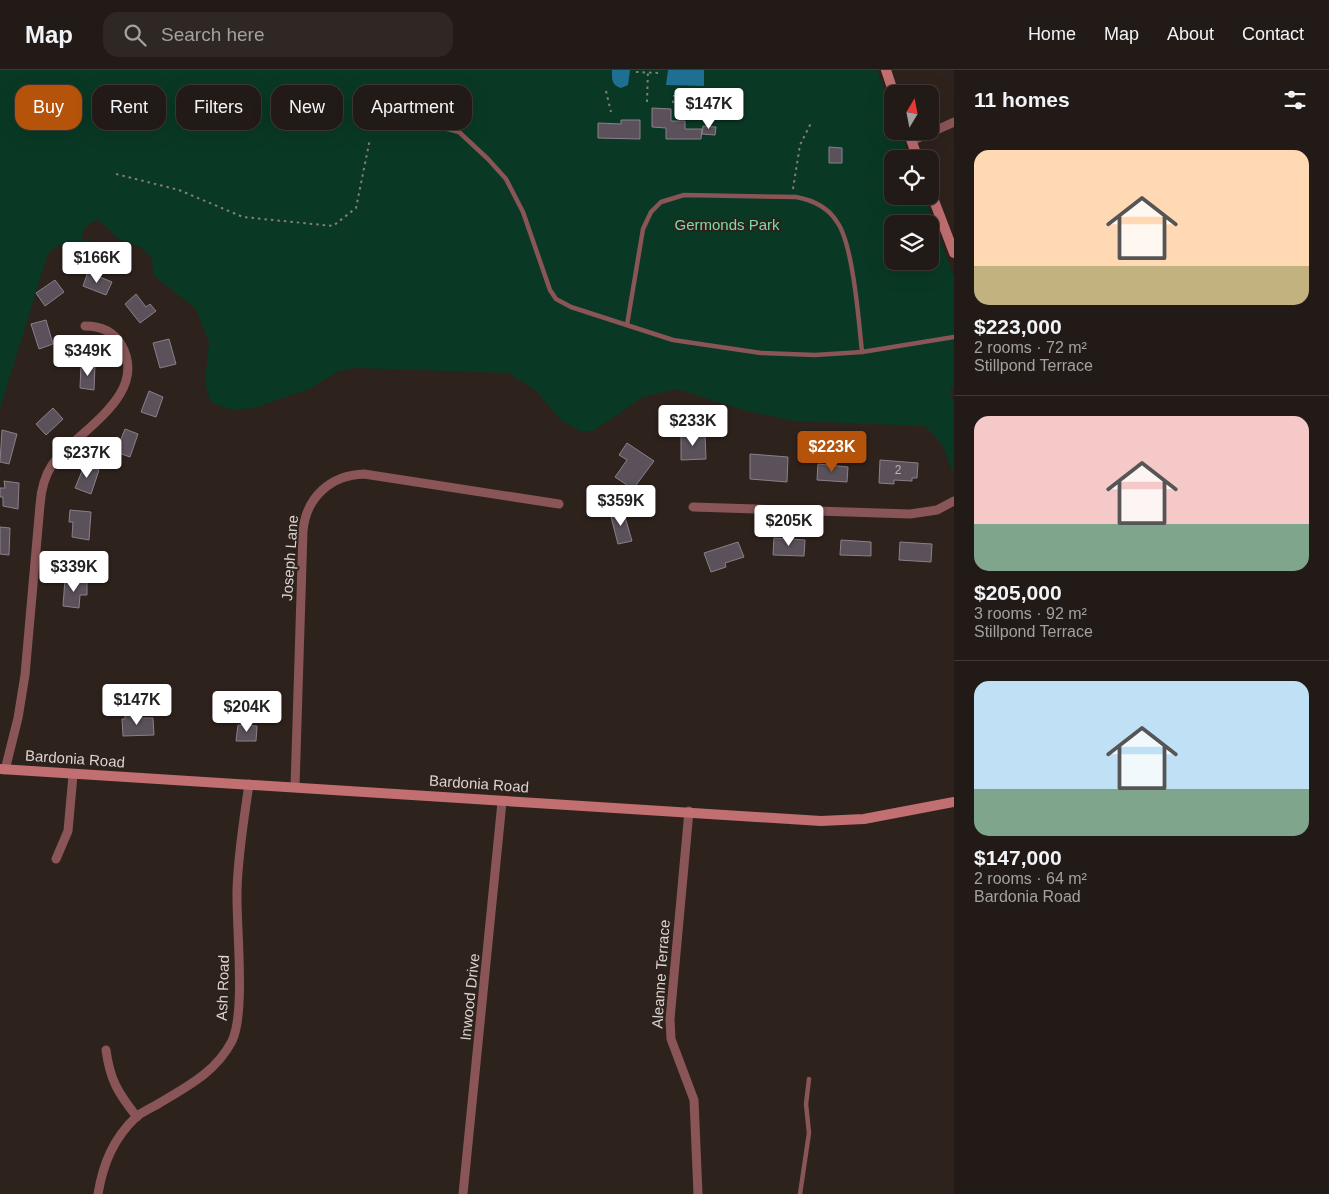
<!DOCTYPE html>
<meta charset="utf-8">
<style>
body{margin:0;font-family:Helvetica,sans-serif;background:#2e2723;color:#f1f3f6;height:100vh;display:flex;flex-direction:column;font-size:19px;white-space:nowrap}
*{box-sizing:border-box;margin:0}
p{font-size:16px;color:#a2a1a1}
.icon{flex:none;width:28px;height:28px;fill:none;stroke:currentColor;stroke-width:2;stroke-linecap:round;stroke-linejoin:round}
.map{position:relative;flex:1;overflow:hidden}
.panel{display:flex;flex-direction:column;background:#221a16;width:375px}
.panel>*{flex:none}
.top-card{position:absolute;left:15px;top:15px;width:475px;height:45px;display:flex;gap:10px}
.needle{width:32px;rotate:10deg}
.fabs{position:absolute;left:884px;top:15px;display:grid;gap:10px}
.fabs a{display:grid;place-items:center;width:55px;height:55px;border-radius:10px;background:#221a16;box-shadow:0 5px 20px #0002,0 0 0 1px #3f3835;font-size:25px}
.price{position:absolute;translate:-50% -42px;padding:0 11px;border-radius:5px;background:#fff;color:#222;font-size:16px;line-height:32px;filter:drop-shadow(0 1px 2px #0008)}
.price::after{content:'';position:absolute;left:50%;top:30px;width:15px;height:11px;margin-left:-8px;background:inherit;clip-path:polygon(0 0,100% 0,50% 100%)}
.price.current{background:#b45309;color:#fff}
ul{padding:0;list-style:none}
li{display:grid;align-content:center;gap:10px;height:265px;padding:0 20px}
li+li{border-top:1px solid #3f3835}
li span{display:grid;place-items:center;height:155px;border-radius:15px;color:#555}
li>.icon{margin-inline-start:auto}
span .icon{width:90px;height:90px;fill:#fffc;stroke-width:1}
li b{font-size:21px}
h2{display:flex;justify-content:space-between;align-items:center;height:60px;padding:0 20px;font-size:21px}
.pill{padding:0 18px;border-radius:15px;background:#221a16;box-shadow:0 5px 20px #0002,0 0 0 1px #3f3835;font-size:18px;line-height:45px}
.pill.current{background:#b45309;color:#fff}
header{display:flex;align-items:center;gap:30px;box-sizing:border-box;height:70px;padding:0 25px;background:#221a16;border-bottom:1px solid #3f3835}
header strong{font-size:24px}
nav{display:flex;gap:28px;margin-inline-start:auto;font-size:18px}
.search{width:350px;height:45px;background:#2e2723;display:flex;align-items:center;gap:12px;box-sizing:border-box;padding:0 18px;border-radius:15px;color:#a2a1a1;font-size:19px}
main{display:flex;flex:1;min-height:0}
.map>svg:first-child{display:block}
.green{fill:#093924;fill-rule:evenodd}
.water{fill:#1e6f92}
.building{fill:#5b515a;stroke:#8b808b}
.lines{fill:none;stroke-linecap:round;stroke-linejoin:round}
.path{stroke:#867c78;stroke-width:2;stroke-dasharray:2.5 4;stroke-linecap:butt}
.lane{stroke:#895556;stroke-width:4.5}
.street{stroke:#895556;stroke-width:9}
.secondary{stroke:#c16f71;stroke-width:10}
.labels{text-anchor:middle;stroke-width:4;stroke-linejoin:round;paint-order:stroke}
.number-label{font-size:12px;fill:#bcb3b3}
.park-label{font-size:15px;fill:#75dda8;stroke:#2e221d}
.street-label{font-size:15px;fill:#dcd4d1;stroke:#2e221d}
</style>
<header>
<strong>Map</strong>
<div class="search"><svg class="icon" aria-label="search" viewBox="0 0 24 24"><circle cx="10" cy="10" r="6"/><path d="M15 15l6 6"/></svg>Search here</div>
<nav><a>Home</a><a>Map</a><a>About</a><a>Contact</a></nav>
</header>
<main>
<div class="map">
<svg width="954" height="1124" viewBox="0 0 954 1124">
<rect width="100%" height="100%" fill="#2e221d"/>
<path class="green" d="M0,0H877L892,42V61H900L910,89H892V126H924L954,207V317H950L954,337V403C948,394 948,385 943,377C938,368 931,362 924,356L794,351L746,341L677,319L643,327L593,361H581L562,351L536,321L509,303L355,298L339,301L309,319L254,338L231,340L211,332L205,313L209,272L196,239L154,206L151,187L141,177L120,170L99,150C88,154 83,156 82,168L90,173L89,181L81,182L59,175L48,183L0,339ZM892,154H930V191H892Z"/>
<g class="water">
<path d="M612,0H630L628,15L621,18C611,15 612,9 612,0Z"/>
<polygon points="668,0 704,0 704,16 666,15"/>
</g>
<g class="building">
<polygon points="652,38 671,39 671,51 685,51 685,59 702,59 701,69 666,69 666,58 652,57"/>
<polygon points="621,50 640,50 640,69 598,68 598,53 621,54"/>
<polygon points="703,56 716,57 715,65 702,64"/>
<polygon points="829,77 842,78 842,93 829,93"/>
<polygon points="88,202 112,212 106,225 83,216"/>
<polygon points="55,210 64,222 45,236 36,223"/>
<polygon points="136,224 146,237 150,234 156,241 140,253 125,234"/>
<polygon points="46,250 53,274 39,279 31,254"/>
<polygon points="169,269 176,294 160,298 153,273"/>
<polygon points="81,294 95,295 94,320 80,318"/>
<polygon points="149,321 163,327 156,347 141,342"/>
<polygon points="53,338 63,349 46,365 36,354"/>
<polygon points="125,359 138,364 130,387 116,382"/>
<polygon points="2,360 17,364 9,394 0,392"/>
<polygon points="681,365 705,365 706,389 681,390"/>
<polygon points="627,373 654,391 633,419 615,407 627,390 619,385"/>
<polygon points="750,384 788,387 787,412 750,409"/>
<polygon points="880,390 918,393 917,408 912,408 912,411 894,410 894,414 879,413"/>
<polygon points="85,394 99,400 91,424 75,418"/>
<polygon points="818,394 848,397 847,412 817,410"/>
<polygon points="4,411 19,413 18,439 3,436 3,427 0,427 0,418 5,418"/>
<polygon points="70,440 91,442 89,470 72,467 73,452 69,452"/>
<polygon points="623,440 632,471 618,474 610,443"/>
<polygon points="0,457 10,458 9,485 0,484"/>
<polygon points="774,468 805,470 804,486 773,485"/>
<polygon points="841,470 871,472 871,486 840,485"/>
<polygon points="738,472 744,487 725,493 726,497 711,502 704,483"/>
<polygon points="900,472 932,474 931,492 899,490"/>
<polygon points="65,509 87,512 87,525 80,525 79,538 63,536"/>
<polygon points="125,642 135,643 135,648 153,648 154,665 123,666 122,649 125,649"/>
<polygon points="238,655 257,656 256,671 236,671"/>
</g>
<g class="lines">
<g class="path">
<polyline points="636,2 659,3"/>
<polyline points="606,21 611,42"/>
<polyline points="647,32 648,0"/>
<polyline points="673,33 674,25"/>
<polyline points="690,42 704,25"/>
<polyline points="116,104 179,120 243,147 333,156 356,138 370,69"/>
<polyline points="793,119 800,75 811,53"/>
</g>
<g class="lane">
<polyline points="440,57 459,62 488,89 506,109 523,142 550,220 556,229 571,237 673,270 761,283 815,285 862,282 954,267"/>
<path d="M627,255L643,159L651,142L661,132L684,125L796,127C812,130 828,137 837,152C853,173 859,253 862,282"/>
<polyline points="800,1124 809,1063 806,1034 809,1009"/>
</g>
<g class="street">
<polyline points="912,71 954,52"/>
<polyline points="693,437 910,444 937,440 954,431"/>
<path d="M5,700L18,648L25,605L40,435C41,420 44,407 52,395C76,361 151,326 121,274C113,261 100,256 85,256"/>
<path d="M295,717L303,461C306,427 331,405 364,404L559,434"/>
<polyline points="689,741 670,949 671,969 694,1030 698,1124"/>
<polyline points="56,789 68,761 73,705"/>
<path d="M106,980C110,1010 118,1023 137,1047"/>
<path d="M98,1124C103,1094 113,1069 136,1047C142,1042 151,1038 158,1034C188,1016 216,1002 232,971C246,942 236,856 237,820C238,784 244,749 249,714"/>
<polyline points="463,1124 502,732"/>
</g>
<g class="secondary">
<polyline points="886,0 894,24"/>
<polyline points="908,61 918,89"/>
<polyline points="930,120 954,183"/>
<polyline points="0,699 821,751 864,749 954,732"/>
</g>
</g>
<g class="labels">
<g class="number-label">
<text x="898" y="404">2</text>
</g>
<g class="park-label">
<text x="727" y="160">Germonds Park</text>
</g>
<g class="street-label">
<text transform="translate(290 488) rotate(-86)" y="5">Joseph Lane</text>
<text transform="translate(75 689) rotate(4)" y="5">Bardonia Road</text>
<text transform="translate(479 714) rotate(4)" y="5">Bardonia Road</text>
<text transform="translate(661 904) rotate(-86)" y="5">Aleanne Terrace</text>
<text transform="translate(223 918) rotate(-88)" y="5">Ash Road</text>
<text transform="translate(470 927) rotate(-84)" y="5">Inwood Drive</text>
</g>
</g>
</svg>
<div class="fabs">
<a><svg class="needle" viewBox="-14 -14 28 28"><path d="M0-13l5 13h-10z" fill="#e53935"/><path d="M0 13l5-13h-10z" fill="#a2a1a1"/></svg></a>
<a><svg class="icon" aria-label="locate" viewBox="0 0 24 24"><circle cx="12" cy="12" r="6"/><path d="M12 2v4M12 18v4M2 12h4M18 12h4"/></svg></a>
<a><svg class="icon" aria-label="layers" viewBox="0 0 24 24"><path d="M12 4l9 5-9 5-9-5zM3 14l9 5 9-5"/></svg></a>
</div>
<b class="price" style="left:709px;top:60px">$147K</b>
<b class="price" style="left:97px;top:214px">$166K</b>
<b class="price" style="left:88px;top:307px">$349K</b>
<b class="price" style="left:693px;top:377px">$233K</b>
<b class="price current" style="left:832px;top:403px">$223K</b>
<b class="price" style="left:87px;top:409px">$237K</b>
<b class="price" style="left:621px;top:457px">$359K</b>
<b class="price" style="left:789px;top:477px">$205K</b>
<b class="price" style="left:74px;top:523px">$339K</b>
<b class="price" style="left:137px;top:656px">$147K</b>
<b class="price" style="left:247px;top:663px">$204K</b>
<div class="top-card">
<a class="pill current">Buy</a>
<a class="pill">Rent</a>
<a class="pill">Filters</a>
<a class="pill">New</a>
<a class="pill">Apartment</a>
</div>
</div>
<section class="panel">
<h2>11 homes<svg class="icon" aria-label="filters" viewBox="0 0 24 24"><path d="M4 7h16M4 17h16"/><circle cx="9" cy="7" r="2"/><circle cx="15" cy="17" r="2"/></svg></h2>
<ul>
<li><span style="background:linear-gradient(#ffd9b3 75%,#c2b280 0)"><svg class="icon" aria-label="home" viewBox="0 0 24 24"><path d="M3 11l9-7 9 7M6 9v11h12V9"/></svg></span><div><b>$223,000</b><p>2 rooms · 72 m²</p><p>Stillpond Terrace</p></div></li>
<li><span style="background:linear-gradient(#f6c9c9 70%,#7fa58c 0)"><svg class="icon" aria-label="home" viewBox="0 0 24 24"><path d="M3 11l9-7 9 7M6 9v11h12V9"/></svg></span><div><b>$205,000</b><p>3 rooms · 92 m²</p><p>Stillpond Terrace</p></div></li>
<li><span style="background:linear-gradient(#bfe0f5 70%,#7fa58c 0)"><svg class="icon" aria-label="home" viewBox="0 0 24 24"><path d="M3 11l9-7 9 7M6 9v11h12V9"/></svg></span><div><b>$147,000</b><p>2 rooms · 64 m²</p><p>Bardonia Road</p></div></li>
</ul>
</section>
</main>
